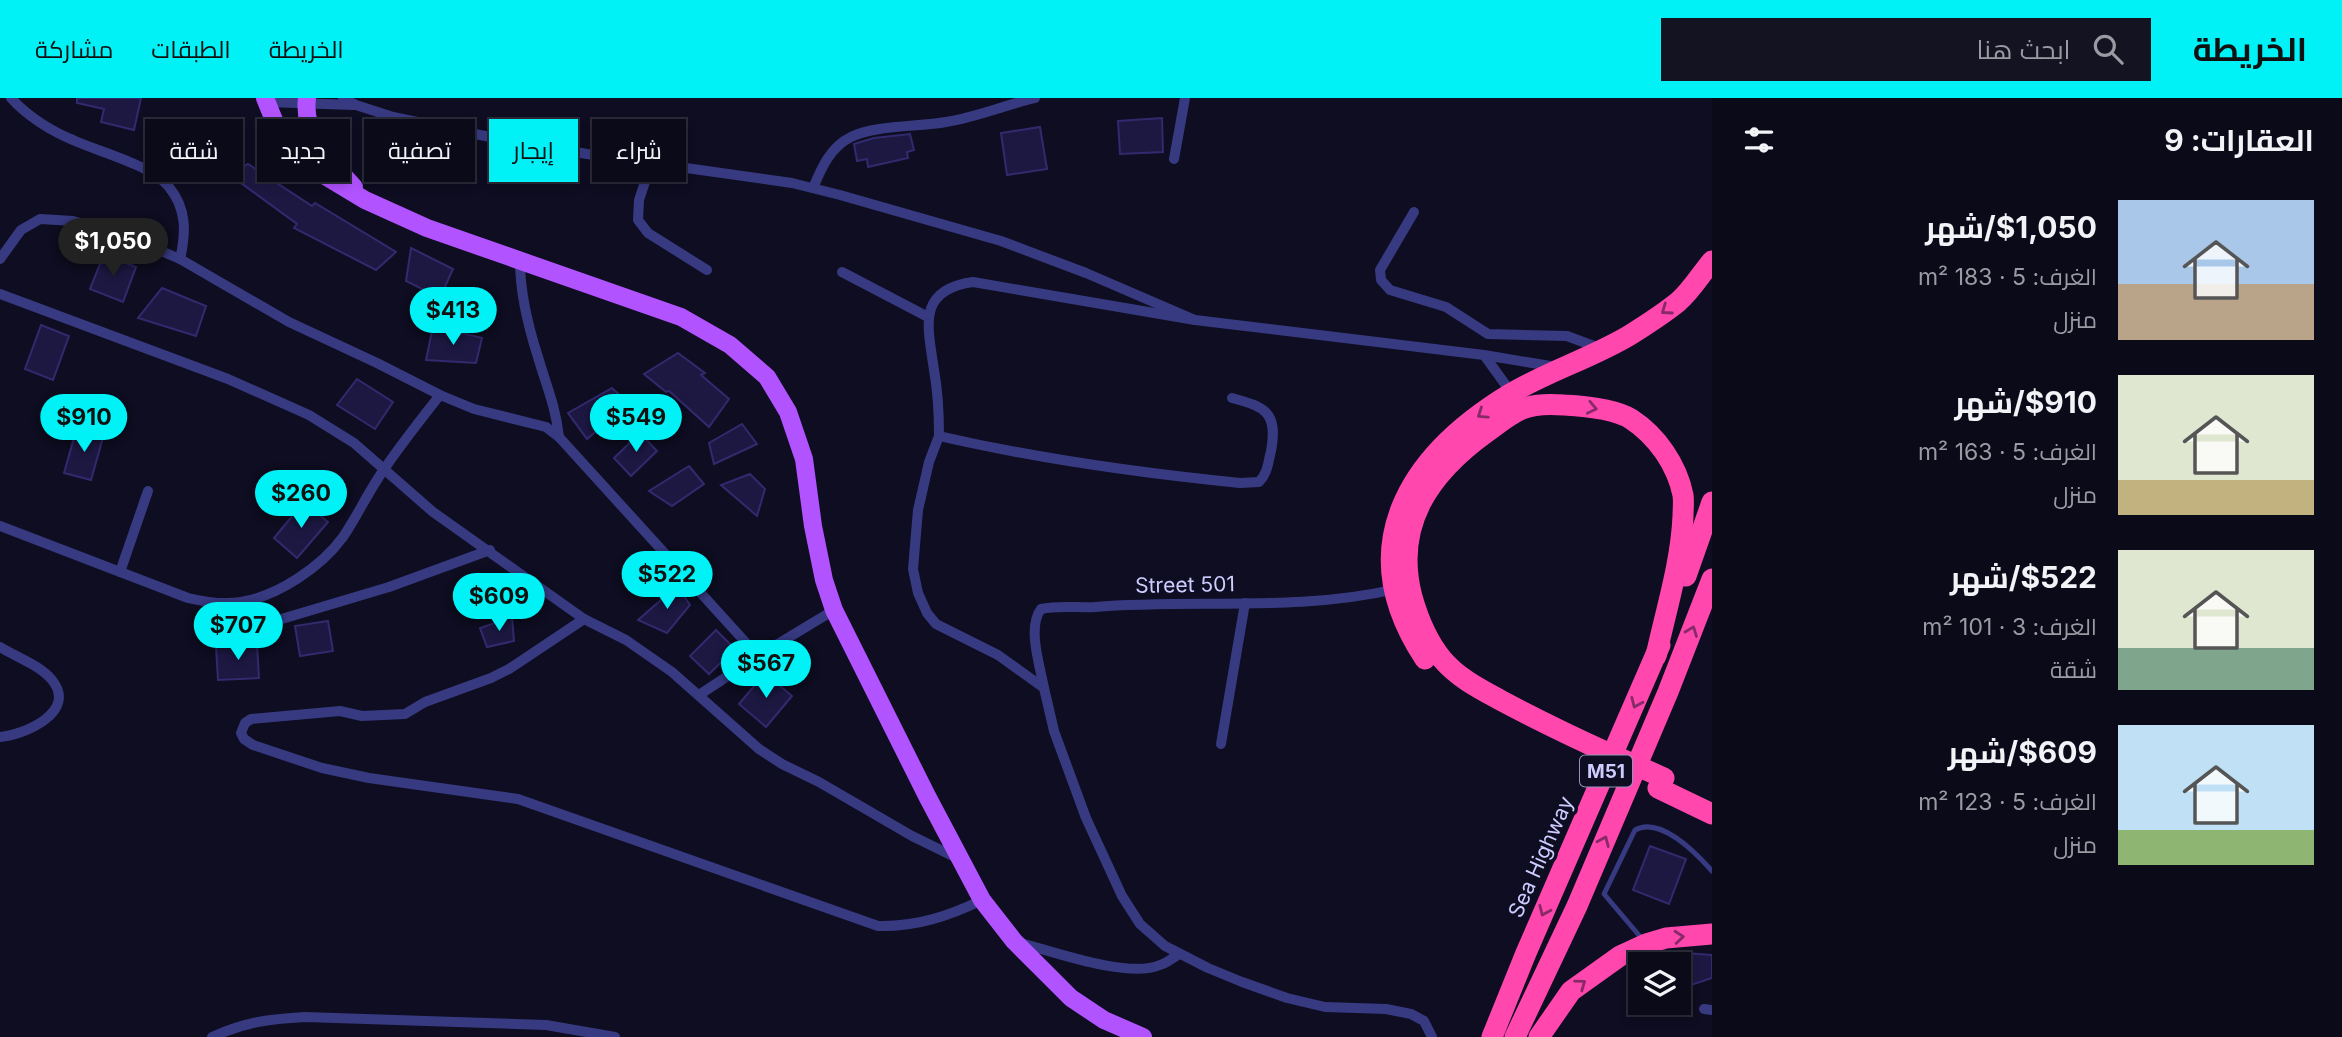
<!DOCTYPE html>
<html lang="ar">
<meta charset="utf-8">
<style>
body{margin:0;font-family:Inter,Cairo,sans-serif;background:#131322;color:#f1f3f6;direction:rtl;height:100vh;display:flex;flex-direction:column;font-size:26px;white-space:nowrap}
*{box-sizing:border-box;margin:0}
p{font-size:23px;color:#999aa2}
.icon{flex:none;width:38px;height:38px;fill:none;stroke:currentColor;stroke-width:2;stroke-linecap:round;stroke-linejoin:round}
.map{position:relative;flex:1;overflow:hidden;direction:ltr}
.panel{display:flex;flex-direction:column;background:#0a0a19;width:630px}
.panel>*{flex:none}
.hud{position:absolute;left:21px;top:21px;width:665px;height:63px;direction:rtl;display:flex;gap:14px}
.buttons{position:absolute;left:1628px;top:854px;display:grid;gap:14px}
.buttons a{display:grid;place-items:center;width:63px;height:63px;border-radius:0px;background:#0a0a19;box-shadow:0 4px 10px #0003,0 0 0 2px #2a2b38;font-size:35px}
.price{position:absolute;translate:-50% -60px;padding:0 16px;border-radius:24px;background:#00f2f7;color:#111;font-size:23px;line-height:46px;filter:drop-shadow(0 2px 4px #0008)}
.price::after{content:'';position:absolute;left:50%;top:42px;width:21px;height:16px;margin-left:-10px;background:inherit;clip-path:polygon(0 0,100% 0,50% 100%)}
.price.on{background:#222;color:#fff}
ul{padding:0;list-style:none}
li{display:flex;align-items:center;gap:21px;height:175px;padding:0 28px}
li span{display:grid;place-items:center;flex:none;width:196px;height:140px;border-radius:0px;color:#555}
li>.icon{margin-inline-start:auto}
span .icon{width:84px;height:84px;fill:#fffc;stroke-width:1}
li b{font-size:30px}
h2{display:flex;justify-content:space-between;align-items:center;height:84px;padding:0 28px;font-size:30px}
.tag{padding:0 24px;border-radius:0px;background:#0a0a19;box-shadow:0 4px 10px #0003,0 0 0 2px #2a2b38;font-size:24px;line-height:63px}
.tag.on{background:#00f2f7;color:#111}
header{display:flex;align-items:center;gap:42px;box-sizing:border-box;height:98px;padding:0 35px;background:#00f2f7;color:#111}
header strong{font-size:33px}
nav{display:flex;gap:38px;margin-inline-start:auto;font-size:24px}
.search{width:490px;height:63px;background:#131322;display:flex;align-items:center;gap:18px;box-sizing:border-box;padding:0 24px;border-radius:0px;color:#999aa2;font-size:26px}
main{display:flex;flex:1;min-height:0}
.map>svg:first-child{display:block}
.building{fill:#1d1842;stroke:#322a6e;stroke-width:2}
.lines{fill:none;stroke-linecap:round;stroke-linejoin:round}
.service{stroke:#373a81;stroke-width:5}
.minor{stroke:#373a81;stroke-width:10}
.primary{stroke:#b153ff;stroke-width:18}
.motorway{stroke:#ff47ae;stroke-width:21}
.motorway-bridge{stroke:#ff47ae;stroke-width:21}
.oneway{stroke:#862a68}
.labels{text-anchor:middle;stroke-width:7;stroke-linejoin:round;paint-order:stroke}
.shield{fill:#0e0d21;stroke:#9493bc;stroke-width:2}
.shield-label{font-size:19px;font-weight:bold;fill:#ceccff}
.street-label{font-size:21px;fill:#ceccff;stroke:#0e0d21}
</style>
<header>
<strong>الخريطة</strong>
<div class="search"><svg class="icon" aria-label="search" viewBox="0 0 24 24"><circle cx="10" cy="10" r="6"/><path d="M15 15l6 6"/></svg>ابحث هنا</div>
<nav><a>الخريطة</a><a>الطبقات</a><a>مشاركة</a></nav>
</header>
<main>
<section class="panel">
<h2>العقارات: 9<svg class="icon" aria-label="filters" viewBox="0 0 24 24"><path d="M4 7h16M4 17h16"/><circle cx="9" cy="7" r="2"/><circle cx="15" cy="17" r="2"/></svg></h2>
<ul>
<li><span style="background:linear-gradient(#a9c7e8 60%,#b9a48a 0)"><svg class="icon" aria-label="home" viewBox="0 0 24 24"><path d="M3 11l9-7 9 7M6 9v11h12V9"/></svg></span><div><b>$1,050/شهر</b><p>الغرف: 5 · 183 m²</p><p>منزل</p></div></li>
<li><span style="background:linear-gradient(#dfe7d0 75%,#c2b280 0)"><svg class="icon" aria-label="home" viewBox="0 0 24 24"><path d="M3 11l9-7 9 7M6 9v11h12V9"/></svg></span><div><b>$910/شهر</b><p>الغرف: 5 · 163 m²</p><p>منزل</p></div></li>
<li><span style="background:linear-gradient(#dfe7d0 70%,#7fa58c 0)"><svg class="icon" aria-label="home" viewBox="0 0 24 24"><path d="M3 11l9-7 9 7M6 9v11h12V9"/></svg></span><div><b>$522/شهر</b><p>الغرف: 3 · 101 m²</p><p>شقة</p></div></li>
<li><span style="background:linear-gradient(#bfe0f5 75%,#8fb573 0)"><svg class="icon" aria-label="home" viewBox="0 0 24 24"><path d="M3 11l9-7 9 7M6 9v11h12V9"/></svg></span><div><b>$609/شهر</b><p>الغرف: 5 · 123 m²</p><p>منزل</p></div></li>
</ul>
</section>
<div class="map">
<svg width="1712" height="939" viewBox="0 0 1712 939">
<rect width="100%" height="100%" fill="#0e0d21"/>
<g class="building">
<polygon points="77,0 141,0 134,32 101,24 104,11 77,5"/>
<polygon points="1162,20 1163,54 1120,56 1118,23"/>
<polygon points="1040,29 1047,71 1007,77 1001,35"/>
<polygon points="910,36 914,52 907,54 908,60 868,69 867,61 857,63 854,46 874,40"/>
<polygon points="248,66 312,108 315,105 396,154 376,172 294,130 297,126 230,77"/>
<polygon points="411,150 453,171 440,200 406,183"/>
<polygon points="104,156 136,169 123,204 90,191"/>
<polygon points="162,190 206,208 196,238 138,220"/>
<polygon points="41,227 69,238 53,282 25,271"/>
<polygon points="433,228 482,240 476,265 426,262"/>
<polygon points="678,255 705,275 701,277 729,301 709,329 669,293 666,294 644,276"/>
<polygon points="357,281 393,304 375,331 337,307"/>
<polygon points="612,290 629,306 587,341 568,315"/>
<polygon points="742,326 757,346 714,366 709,345"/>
<polygon points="77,329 104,336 91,382 64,375"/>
<polygon points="640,335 657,353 631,378 614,360"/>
<polygon points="689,368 704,386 672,408 649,393"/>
<polygon points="750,376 765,391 757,418 721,387"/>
<polygon points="304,404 328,424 297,460 274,440"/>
<polygon points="677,488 690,507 667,535 638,522"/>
<polygon points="512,519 514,543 487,549 480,530"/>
<polygon points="328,523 333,553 300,558 295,528"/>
<polygon points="716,532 735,551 709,576 690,558"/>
<polygon points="257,546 259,580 218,582 216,549"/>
<polygon points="765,575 792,598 766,629 739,606"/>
<polygon points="1650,748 1686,761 1669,806 1633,792"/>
<polygon points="1686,855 1712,857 1712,880 1688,888"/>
</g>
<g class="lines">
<path class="service" d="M1643,842L1604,796L1635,732C1660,718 1696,755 1712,773"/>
<g class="minor">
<path d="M11,0C27,18 51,33 73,42C99,54 152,67 169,89C187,111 186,135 180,161"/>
<polyline points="343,0 356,7 393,19 480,37 587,56 792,85 840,97 1001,143 1086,175 1195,222"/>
<polyline points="267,4 354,7"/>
<polyline points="1174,61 1185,0"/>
<polyline points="651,66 639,102 638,122 648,135 707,172"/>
<path d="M813,90C821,71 830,49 851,39C875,27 919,29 946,24C977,19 1005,7 1035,0"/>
<polyline points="1414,114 1380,172 1381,182 1390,192 1446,209 1488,236 1567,238 1602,251"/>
<polyline points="0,161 21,132 40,121 73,123 121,136 180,161 289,224 377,265 440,297 474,311 546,329 559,339 758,558 834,512"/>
<path d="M520,163C520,196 528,228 538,259C547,290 555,306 559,339"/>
<polyline points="842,174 928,219"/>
<polyline points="0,196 228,281 309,317 354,345 433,414 584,521 626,542 672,574 759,651 782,666 819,684 912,738 959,761"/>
<polyline points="1484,257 1513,297"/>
<path d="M1232,300C1266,309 1278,315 1271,353C1268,364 1268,375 1259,384L1240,385C1139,375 1039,361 939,338L929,364L918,412L913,471L918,495L927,515L936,526L998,557L1044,590L1054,633L1086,720L1122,798L1140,826L1165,848L1208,870L1242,884L1287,900L1325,909L1386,911L1411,916L1424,923L1432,939"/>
<path d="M939,338C939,316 938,294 934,272C928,229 916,192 973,184L1195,222L1484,257L1556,269"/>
<path d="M0,428L188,500C205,504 223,507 241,504C278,498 321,469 343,439C358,417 369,392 385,370C402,345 421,321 440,297"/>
<polyline points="120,474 148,393"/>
<path d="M584,521L509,571L491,580L425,604L405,616L362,618L340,613L251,621L245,625L241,635L244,641L253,647L322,670L369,680L518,701L878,828C916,829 949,818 982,802"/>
<polyline points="228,537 389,489 490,452"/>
<path d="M0,549C16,559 40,567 52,582C78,614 24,637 0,639"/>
<path d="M1044,590C1040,568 1027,529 1041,511C1059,507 1077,510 1095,509C1196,501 1297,514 1396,491"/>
<polyline points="699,597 758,558"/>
<polyline points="1221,646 1245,505"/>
<path d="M1017,844C1052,853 1128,881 1160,867C1167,865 1173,860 1179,856"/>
<polyline points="1704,911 1712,912"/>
<path d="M212,939C245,924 269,921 305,919L546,927L615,939"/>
</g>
<g class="primary">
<polyline points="265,0 280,37 312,70 365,102 427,130 681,219 730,247 767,279 788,314 804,361 813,428 824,482 834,512 927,698 982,802 1014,843 1071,900 1104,922 1143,939"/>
<path d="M307,0C302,37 331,64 354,89"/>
</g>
<g class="motorway">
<polyline points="1686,478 1712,404"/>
<path d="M1425,561C1351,449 1408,358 1510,296C1548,273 1592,260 1630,237C1646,227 1663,216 1678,204C1691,193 1701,176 1712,163"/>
<path d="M1606,654C1571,638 1536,621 1502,603C1480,591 1458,580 1442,561C1428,544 1418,520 1412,499C1393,426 1430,375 1487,334C1498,326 1510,316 1522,311C1534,306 1552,306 1564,307C1583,308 1615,311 1631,321C1657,338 1677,367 1683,397C1684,404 1683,412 1683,418C1681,465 1666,512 1656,558"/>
<polyline points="1658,690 1712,716"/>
<polyline points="1492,939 1526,855 1660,547"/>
<polyline points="1515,939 1577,808 1668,594 1712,481"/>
<polyline points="1539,939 1571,893 1620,858 1646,846 1666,840 1712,836"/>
</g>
<polyline class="motorway-bridge" points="1606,654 1664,680"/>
</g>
<defs><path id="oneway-chevron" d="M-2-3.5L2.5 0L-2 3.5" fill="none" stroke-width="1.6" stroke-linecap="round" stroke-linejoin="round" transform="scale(1.75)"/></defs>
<g class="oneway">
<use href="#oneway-chevron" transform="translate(1666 212) rotate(145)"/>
<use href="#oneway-chevron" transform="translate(1592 310) rotate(12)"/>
<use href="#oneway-chevron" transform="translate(1482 316) rotate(146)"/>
<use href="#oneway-chevron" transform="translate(1692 533) rotate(-69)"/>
<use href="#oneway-chevron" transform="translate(1636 605) rotate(114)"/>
<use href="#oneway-chevron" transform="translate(1604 743) rotate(-67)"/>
<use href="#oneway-chevron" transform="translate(1544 813) rotate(114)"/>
<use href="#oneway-chevron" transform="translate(1679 839) rotate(-5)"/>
<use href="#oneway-chevron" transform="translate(1581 886) rotate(-36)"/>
</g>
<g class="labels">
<rect class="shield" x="1580" y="657.5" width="52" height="31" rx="5"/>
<g class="shield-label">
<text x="1606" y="680">M51</text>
</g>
<g class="street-label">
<text transform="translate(1185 487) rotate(-1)" y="7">Street 501</text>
<text transform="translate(1541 759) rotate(-66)" y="7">Sea Highway</text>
</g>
</g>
</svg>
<div class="buttons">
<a><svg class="icon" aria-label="layers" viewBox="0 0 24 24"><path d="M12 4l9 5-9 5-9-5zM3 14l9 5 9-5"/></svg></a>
</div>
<b class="price on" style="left:113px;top:180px">$1,050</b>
<b class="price" style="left:453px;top:249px">$413</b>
<b class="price" style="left:84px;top:356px">$910</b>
<b class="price" style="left:636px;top:356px">$549</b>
<b class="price" style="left:301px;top:432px">$260</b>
<b class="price" style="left:667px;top:513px">$522</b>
<b class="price" style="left:499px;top:535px">$609</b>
<b class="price" style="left:238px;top:564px">$707</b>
<b class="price" style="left:766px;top:602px">$567</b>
<div class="hud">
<a class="tag">شراء</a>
<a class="tag on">إيجار</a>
<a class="tag">تصفية</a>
<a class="tag">جديد</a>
<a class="tag">شقة</a>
</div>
</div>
</main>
